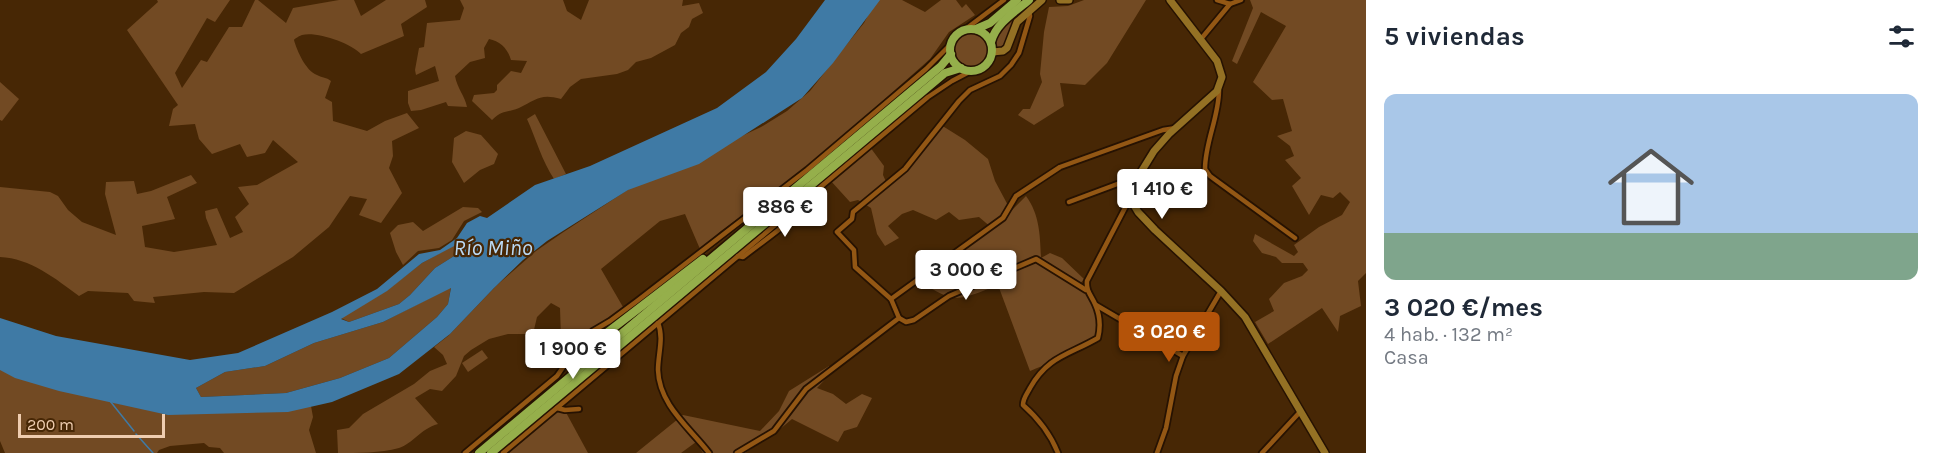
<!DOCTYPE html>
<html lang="es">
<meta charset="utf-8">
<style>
body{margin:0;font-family:Karla,sans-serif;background:#f2f2f3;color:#1f2937;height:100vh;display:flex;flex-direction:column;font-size:22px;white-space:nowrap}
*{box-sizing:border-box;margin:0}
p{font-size:20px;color:#747a83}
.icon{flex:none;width:33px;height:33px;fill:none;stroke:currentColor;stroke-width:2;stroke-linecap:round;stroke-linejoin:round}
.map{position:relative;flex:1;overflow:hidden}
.side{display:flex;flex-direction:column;background:#fff;width:570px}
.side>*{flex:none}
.scale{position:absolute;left:18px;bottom:15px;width:147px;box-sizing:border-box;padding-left:6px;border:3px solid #efcdb0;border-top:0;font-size:16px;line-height:21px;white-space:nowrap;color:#efcdb0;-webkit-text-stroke:4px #472705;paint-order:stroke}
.price{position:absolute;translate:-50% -51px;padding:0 14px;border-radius:6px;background:#fff;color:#222;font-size:20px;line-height:39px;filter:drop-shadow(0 2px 3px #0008)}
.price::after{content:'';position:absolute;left:50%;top:36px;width:18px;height:14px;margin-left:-9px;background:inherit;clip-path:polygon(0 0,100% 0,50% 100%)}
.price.on{background:#b45309;color:#fff}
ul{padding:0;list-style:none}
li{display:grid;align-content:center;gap:12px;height:318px;padding:0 18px}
li span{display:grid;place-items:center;height:186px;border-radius:12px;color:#555}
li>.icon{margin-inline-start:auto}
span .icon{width:108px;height:108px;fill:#fffc;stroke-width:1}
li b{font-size:26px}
h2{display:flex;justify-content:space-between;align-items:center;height:72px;padding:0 18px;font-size:26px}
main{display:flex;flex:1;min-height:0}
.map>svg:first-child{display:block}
.green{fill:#724a23}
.water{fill:#3f7aa5;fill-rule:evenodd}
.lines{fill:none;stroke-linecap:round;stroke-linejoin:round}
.stream{stroke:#3f7aa5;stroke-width:1.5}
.street-casing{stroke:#261202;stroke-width:8}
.secondary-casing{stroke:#261202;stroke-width:10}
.highway-casing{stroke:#261202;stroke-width:11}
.street{stroke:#935714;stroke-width:4.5}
.secondary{stroke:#947124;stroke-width:7}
.highway{stroke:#95af4b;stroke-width:8}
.labels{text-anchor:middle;stroke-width:4.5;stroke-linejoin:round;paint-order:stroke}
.water-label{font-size:22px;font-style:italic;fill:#bad9f3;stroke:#472705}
</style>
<main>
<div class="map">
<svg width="1366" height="453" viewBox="0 0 1366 453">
<rect width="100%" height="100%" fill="#472705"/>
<g class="green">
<path d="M157,0H230L215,22L207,18L175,73L182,88L201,60L207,62L229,27H242L255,0H258L286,23L293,8L339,0H354L361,16L386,0H425L427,7L401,24L404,36L361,54C351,43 316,31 302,35C301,35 294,39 294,40C297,51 306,71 317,75C323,78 326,77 331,81L325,98L332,102L333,121L367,131L385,121L407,113L419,128L392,141L393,156L389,168L402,193L381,223L359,215L367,199L350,196L329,227L293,257L234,293L204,292L153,297L155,303L134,301L128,293L88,291L79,296C56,279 30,258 0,257V187L50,192L58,196L68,210L82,222L116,235L105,194L106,182L134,181L137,194L151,191L191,175L197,183L167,197L175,219L142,226L145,247L174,252L217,245L206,218L205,211L217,208L230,238L243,232L235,217L249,204L238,187L257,185L298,162L273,140L265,153L247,157L240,144L212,154L199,139L195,124L169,126L173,109L178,105L127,30L158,2Z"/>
<path d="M460,0H563L567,11L581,20L589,0H683L682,6L699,3L703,13L692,19L689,27L681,33L675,45L651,58L636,62L628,70L617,74L581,79L570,87L561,99C540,93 536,100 519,108C507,113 503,109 492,120L472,101L474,95L494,93L497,90V85L511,71L521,73L527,61L511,60C508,49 500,41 489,39L484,48L485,58L470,62L455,76C457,88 465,96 467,107L448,106L446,102L421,110L411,111L408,103V91L439,81L435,66L416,75L415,70L419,48L424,47L427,23L460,20L464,8Z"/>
<path d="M876,0H902L925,12L941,0H956L962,8L966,4L975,15L949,32L930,59L877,106L869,116L787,184L721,231L700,249L685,214L660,221L601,269L623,307L614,316L585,333L557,370L561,338L560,308L551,303L537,317L533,334H508L489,339L471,350L464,356L456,376L442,391L430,389L415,398L438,424C420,429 414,443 399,448C380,453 358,453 338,453L337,430L349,428L363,414L414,384L430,371L447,364L443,355L434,347L448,336L497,285L536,251L562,233L629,189L761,127L787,111L810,91L843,49L864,23Z"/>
<polygon points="1084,0 1146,0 1107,63 1085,85 1060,83 1064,106 1034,125 1018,115 1023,109 1030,109 1042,82 1040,74 1044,32 1049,7 1068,6"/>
<polygon points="1250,0 1366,0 1366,273 1358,281 1361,306 1340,316 1338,332 1322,308 1268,344 1255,322 1274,311 1269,299 1284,283 1302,276 1308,270 1303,263 1282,263 1276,257 1262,253 1253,241 1255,234 1294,256 1298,252 1294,245 1319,227 1342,215 1350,202 1340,192 1333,198 1321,195 1309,215 1292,186 1301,178 1285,160 1294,156 1290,146 1277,136 1292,131 1283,99 1272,100 1253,82 1286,26 1261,12 1237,64 1232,61 1253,8"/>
<path d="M1012,19L1014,20C1010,30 1009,45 998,48L996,46L995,38L1005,25Z"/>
<circle cx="971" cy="50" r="17"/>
<polygon points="944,54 939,62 928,72 787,190 606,331 590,339 592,335 630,309 713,243 792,184 886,106"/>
<polygon points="0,82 19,99 2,121 0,120"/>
<path d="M535,114L566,174L554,179C542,161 536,139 527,119Z"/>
<path d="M941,125L965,140L988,159L995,181L1011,211L1026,196C1040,215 1040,236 1041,258L1050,253L1062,258L1084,279L1079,285C1091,299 1106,324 1094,340C1088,348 1042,366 1030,371L998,285C962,299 954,306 921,281L947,263L950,251L957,256L992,228L979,217L959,220L949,212L936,220L913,210L902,214L888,226L899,238L885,246L877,234L871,208L858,200L850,202L830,180L870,147L884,166L883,175L888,186L910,167Z"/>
<polygon points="466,131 481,135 498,154 494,164 480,170 464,183 452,162 454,138"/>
<polygon points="463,207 478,208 482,212 464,221 452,240 439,248 418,251 403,265 396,252 390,233 398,225 413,222 423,231"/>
<polygon points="458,243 464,245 462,251 435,268 410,295 399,304 349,322 341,318 386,291 422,263"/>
<polygon points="451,287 448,304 437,317 389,358 340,378 286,393 201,397 196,388 225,372 265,366 314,343 383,322"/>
<polygon points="482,350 488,358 468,372 462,363"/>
<polygon points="829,366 832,372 817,388 833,394 846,404 862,394 872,398 857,427 844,431 838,442 792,419 779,430 745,453 703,453 696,442 681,453 636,453 683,415 760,431 779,411 789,391"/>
<polygon points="0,368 38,381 295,409 311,406 313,417 309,430 316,453 224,453 220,448 209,447 204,443 170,446 159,450 157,453 5,453 0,441"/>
<polygon points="563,407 588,453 508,453"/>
</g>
<path class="water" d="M825,0H880L833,63L802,98L699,164L628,190L547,241L523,260L494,288L450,334L399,374L332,402L288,412L168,415L59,391L15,378L0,370V318L56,336L190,360L238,353L332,312L377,289L419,254L440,250L457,238L467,223L480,216L487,218L535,185L590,166L717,108L766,72L796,39ZM458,244L464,245L462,251L435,268L410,295L399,304L349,322L341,319L387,291L422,263ZM451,288L448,304L437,317L389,358L340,378L286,393L201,397L196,388L225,372L265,366L314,343L383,322Z"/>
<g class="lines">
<g class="stream">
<polyline points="110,401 134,431"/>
<polyline points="136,434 153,453"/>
</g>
<defs>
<g id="street">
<polyline points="1217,0 1230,4 1241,0"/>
<polyline points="963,31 1004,0"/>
<polyline points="1201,39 1230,4"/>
<path d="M1219,90C1219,117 1205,142 1205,169L1210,176L1295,238"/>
<polyline points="1069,202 1120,183 1133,185"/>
<path d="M738,256L743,257C766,239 798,218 814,195"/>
<polyline points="891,299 1003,218 1016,196 1060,167 1163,130 1176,128"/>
<polyline points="1096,305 1183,356"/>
<polyline points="899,318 906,322 914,320 949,296 1036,259 1086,290"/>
<path d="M658,323C664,338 658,354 658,370C659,405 690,428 709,453"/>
<polyline points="557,408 565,410 579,409"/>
<polyline points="465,453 557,376 572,354 593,331 610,321 637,301 807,170 926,69 952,43"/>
<polyline points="503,453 928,97 952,81 971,71"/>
<polyline points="737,453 774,431 806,389 899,318 891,299 855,267 854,250 837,232 852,219 853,212 905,169 959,101 970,90 1000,76 1011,65 1019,53 1030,16 1029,11"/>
<path d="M1058,453C1050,433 1039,419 1023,405C1023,398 1027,394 1030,388C1048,356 1069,355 1098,338C1101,326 1100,315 1095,304C1091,295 1086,291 1087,281L1126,206L1132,199"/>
<polyline points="1157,453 1166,428 1176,376 1183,356 1221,291"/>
<polyline points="1262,453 1299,413"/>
</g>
<g id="secondary">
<polyline points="1060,0 1069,0"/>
<polyline points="1170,0 1217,61 1222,77 1217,91 1169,134 1154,151 1133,185 1131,192 1132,202 1138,212 1155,230 1221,291 1245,317 1325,453"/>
<polyline points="992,52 1003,51 1007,48 1017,22 1042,0"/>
</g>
<g id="highway">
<polyline points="976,29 990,23 1017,0"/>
<circle cx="971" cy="50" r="21"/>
<path d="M991,42C996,23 1015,12 1029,0"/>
<polyline points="581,345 604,335 703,259"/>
<polyline points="479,453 941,66 951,54"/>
<polyline points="491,453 945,73 961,68"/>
</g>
</defs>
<use href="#street" class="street-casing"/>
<use href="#secondary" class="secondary-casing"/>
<use href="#highway" class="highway-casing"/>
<use href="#street" class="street"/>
<use href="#secondary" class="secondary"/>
<use href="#highway" class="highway"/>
</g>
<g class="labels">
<g class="water-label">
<text x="493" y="255">Río Miño</text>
</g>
</g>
</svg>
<div class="scale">200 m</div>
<b class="price" style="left:1162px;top:220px">1 410 €</b>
<b class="price" style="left:785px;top:238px">886 €</b>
<b class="price" style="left:966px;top:301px">3 000 €</b>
<b class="price on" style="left:1169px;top:363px">3 020 €</b>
<b class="price" style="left:573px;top:380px">1 900 €</b>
</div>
<section class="side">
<h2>5 viviendas<svg class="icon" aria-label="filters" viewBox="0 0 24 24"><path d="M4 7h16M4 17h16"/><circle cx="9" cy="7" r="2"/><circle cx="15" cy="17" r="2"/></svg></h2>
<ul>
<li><span style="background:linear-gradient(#a9c7e8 75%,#7fa58c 0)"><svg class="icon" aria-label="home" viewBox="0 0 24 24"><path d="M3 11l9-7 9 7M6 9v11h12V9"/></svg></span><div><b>3 020 €/mes</b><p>4 hab. · 132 m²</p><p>Casa</p></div></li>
</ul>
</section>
</main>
